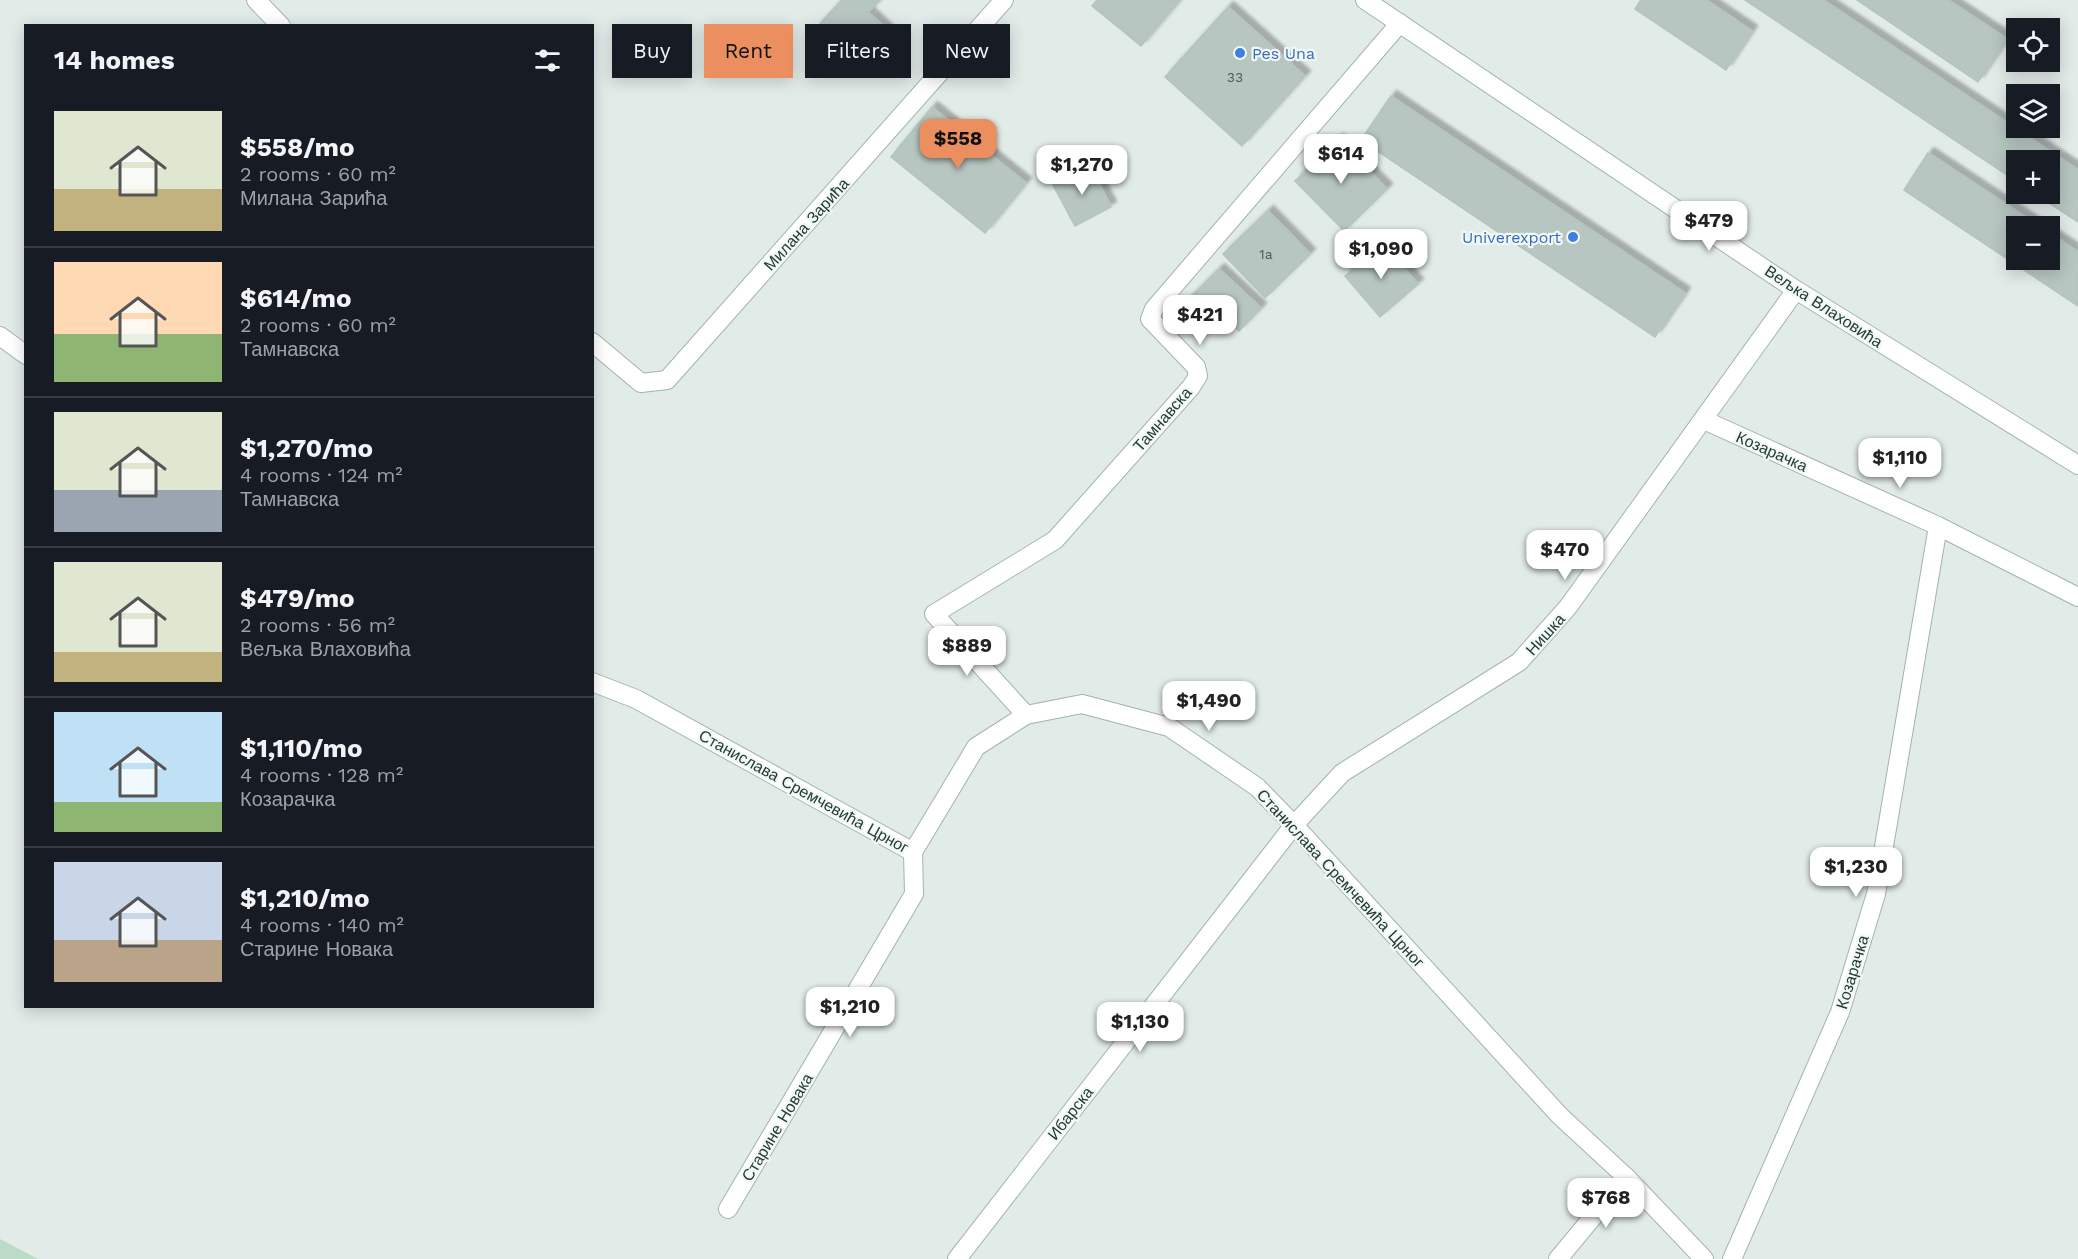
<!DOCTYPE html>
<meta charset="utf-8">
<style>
body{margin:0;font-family:"Work Sans",sans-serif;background:#20242c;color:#f1f3f6;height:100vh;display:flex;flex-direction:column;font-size:22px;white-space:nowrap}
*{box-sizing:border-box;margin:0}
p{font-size:20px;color:#9ea1a6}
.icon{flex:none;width:33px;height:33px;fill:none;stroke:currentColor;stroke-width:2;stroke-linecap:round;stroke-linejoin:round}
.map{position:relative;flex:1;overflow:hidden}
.panel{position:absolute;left:24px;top:24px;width:570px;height:984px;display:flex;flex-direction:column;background:#171b24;border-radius:0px;box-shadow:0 3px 15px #0003}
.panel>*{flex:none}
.guide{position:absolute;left:612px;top:24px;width:570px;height:54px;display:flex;gap:12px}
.buttons{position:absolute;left:2006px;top:18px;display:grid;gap:12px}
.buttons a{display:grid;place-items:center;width:54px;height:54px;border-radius:0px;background:#171b24;box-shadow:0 3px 15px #0003;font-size:30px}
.price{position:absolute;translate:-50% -51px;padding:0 14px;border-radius:12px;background:#fff;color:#222;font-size:20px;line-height:39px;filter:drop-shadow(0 2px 3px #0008)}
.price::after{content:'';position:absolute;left:50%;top:36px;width:18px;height:14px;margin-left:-9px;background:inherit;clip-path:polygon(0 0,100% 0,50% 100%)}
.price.current{background:#eb8f60;color:#111}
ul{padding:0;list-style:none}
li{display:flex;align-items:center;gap:18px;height:150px;padding:0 30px}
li+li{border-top:2px solid #363941}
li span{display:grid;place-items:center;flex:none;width:168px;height:120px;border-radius:0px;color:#555}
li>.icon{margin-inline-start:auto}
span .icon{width:72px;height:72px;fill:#fffc;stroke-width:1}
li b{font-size:26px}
h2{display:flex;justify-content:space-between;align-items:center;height:72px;padding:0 30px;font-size:26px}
.tag{padding:0 21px;border-radius:0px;background:#171b24;box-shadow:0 3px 15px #0003;font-size:21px;line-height:54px}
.tag.current{background:#eb8f60;color:#111}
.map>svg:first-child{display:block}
.green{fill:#bbdbc7}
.building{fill:#b7c6c1;stroke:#b4c4bf;stroke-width:1.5;filter:url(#shadow)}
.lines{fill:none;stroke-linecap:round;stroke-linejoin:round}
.minor-casing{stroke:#a4b3af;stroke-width:20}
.tertiary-casing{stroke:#a4b3af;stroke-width:20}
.minor{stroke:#fff;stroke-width:18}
.tertiary{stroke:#fff;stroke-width:18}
.shop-dot{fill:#3f7fe0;stroke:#f2f8f5;stroke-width:2}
.labels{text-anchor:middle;stroke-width:4.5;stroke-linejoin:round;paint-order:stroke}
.number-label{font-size:14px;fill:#485e5a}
.shop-label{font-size:16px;fill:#366cbe;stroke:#f2f8f5;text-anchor:start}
.street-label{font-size:16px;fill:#233b37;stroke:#f2f8f5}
</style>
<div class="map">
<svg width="2078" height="1259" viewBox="0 0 2078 1259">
<defs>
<filter id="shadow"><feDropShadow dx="5.5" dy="-5.5" stdDeviation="1.5" flood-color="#0004"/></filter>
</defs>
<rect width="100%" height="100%" fill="#e1ebe8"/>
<polygon class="green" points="0,1239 38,1259 0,1259"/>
<g class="building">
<polygon points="842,0 880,0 868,12 899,41 865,75 816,28"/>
<polygon points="1097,0 1180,0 1141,46 1092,6"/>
<polygon points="1641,0 1706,0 1752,31 1726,70 1635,9"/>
<polygon points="1745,0 1823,0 2078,170 2078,222 2035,194 2049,194 2049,160 2016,160 2016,181"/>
<polygon points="1857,0 1948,0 2007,39 1978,82"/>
<polygon points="1228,7 1305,76 1242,146 1165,77"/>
<polygon points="1391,96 1685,293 1655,337 1361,140"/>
<polygon points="932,107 1026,183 985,233 891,157"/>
<polygon points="1338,139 1387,189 1344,231 1295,181"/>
<polygon points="1928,153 2039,226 2016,226 2016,260 2049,260 2049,233 2078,252 2078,306 1904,190"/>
<polygon points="1090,166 1111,207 1075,226 1053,185"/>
<polygon points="1268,211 1310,254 1265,298 1223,254"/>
<polygon points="1383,244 1418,284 1380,317 1345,276"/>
<polygon points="1219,269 1261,308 1239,331 1216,310 1204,323 1184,304"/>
</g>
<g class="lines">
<defs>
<g id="minor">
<polyline points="256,0 281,26"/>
<polyline points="0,336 26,355"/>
<polyline points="592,342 641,383 667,380 1004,0"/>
<polyline points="1704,420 1938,526 2078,597"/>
<polyline points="592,682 636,699 913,852 976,747 1026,715 1082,704 1169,727 1257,787 1294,825 1560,1116 1626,1177 1704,1259"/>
<polyline points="1026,715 934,614 1055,540 1191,387 1198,376 1196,367 1150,319 1154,309 1400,23"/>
<polyline points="728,1209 914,894 913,852"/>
<polyline points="957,1259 1294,825 1342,773 1519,662 1568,607 1796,290"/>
<polyline points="1558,1259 1626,1177"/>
<polyline points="1732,1259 1840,1012 1876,894 1938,526"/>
</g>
<polyline id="tertiary" points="1365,0 1796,290 2078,465"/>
</defs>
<use href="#minor" class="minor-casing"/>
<use href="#tertiary" class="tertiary-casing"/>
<use href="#minor" class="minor"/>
<use href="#tertiary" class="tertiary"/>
</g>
<g class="shop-dot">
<circle cx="1240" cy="53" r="6"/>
<circle cx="1573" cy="237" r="6"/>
</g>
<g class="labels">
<g class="number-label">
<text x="1235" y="82">33</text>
<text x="1266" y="259">1a</text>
</g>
<g class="shop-label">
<text x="1252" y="59">Pes Una</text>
<text x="1561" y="243" text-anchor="end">Univerexport</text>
</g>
<g class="street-label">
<text transform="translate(806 224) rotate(-48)" y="6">Милана Зарића</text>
<text transform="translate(1824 306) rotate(33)" y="6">Вељка Влаховића</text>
<text transform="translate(1162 419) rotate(-49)" y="6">Тамнавска</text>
<text transform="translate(1772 451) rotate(24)" y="6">Козарачка</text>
<text transform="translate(1545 634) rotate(-48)" y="6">Нишка</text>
<text transform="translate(804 791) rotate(29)" y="6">Станислава Сремчевића Црног</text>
<text transform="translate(1341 878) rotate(47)" y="6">Станислава Сремчевића Црног</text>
<text transform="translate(1852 972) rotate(-73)" y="6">Козарачка</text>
<text transform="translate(1070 1113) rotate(-52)" y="6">Ибарска</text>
<text transform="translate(777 1127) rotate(-59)" y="6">Старине Новака</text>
</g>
</g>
</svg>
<div class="buttons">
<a><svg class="icon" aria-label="locate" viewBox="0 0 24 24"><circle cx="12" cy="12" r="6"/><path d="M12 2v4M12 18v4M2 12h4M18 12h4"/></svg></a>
<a><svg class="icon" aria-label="layers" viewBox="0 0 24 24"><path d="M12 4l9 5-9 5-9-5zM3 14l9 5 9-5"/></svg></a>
<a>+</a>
<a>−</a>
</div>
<b class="price current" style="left:958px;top:170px">$558</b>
<b class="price" style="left:1341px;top:185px">$614</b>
<b class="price" style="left:1082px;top:196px">$1,270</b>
<b class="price" style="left:1709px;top:252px">$479</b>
<b class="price" style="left:1381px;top:280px">$1,090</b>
<b class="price" style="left:1200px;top:346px">$421</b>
<b class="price" style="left:1900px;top:489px">$1,110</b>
<b class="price" style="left:1565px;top:581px">$470</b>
<b class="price" style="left:967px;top:677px">$889</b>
<b class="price" style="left:1209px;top:732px">$1,490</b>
<b class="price" style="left:1856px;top:898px">$1,230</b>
<b class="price" style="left:850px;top:1038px">$1,210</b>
<b class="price" style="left:1140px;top:1053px">$1,130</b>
<b class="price" style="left:1606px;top:1229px">$768</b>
<div class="guide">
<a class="tag">Buy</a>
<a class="tag current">Rent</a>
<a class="tag">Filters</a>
<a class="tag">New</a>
</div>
<section class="panel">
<h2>14 homes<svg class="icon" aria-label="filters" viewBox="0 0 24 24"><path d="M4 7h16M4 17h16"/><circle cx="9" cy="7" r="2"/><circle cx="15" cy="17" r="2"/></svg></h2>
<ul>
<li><span style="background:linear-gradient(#dfe7d0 65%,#c2b280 0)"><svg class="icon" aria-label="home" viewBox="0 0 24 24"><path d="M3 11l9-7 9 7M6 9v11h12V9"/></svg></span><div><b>$558/mo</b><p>2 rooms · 60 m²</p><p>Милана Зарића</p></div></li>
<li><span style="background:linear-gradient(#ffd9b3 60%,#8fb573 0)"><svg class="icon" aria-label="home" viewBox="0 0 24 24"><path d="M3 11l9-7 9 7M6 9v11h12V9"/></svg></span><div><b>$614/mo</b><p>2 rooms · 60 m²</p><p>Тамнавска</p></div></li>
<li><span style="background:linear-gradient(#dfe7d0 65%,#9aa5b1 0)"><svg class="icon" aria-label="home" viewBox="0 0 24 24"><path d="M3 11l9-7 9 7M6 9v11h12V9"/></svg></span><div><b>$1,270/mo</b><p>4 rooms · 124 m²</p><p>Тамнавска</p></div></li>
<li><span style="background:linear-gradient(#dfe7d0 75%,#c2b280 0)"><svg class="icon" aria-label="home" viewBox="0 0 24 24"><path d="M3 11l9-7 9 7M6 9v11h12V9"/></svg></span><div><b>$479/mo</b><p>2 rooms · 56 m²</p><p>Вељка Влаховића</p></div></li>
<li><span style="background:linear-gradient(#bfe0f5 75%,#8fb573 0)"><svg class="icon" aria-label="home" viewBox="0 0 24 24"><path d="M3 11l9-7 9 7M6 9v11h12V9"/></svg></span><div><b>$1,110/mo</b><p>4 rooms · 128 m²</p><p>Козарачка</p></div></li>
<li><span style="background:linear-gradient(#c9d6e8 65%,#b9a48a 0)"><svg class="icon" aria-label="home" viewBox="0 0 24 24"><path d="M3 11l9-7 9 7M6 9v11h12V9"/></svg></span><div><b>$1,210/mo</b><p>4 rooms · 140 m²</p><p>Старине Новака</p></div></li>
</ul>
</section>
</div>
